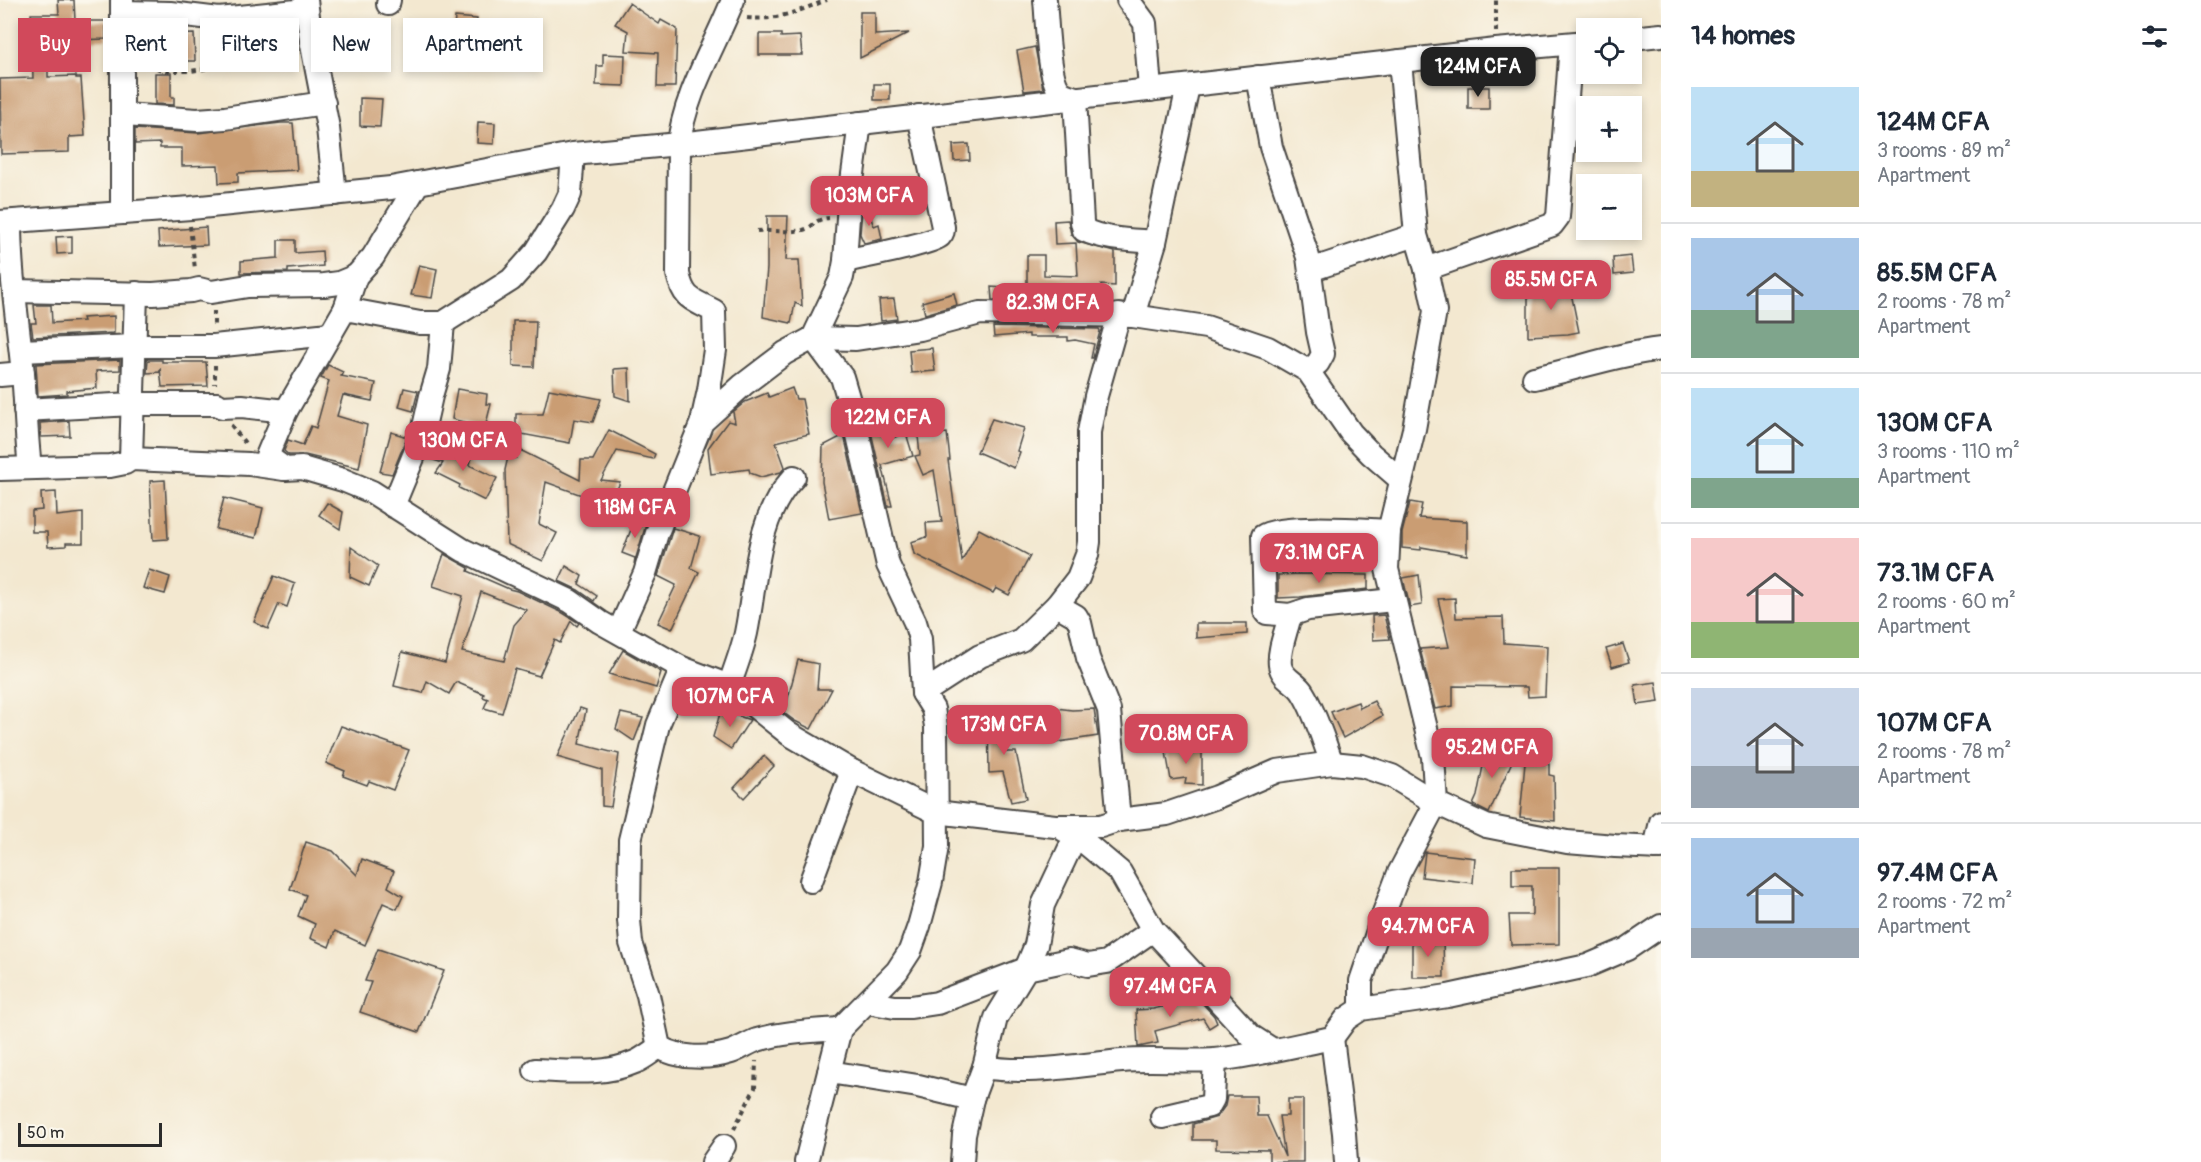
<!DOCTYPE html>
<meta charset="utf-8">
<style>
body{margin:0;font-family:Pangolin,sans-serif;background:#f2f2f3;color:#1f2937;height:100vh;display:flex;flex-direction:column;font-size:22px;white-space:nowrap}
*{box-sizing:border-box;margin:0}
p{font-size:20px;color:#747a83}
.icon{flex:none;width:33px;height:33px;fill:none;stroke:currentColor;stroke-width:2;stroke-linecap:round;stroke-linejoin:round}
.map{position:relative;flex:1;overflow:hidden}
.side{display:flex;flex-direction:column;background:#fff;width:540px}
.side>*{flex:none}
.hud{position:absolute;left:18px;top:18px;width:570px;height:54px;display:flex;gap:12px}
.controls{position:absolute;left:1576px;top:18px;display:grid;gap:12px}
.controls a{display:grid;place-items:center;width:66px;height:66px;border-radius:0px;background:#fff;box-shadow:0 3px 9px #0003;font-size:30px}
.scale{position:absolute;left:18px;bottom:15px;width:144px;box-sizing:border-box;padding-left:6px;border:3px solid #2b2b2b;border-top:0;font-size:16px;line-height:21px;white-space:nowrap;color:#2b2b2b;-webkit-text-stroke:4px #fbf7ec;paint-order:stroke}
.price{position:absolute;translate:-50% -51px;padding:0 14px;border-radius:12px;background:#d1495b;color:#fff;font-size:20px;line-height:39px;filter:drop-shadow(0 2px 3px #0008)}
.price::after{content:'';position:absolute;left:50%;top:36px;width:18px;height:14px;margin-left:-9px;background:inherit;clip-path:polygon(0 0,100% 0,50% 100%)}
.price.current{background:#222;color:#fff}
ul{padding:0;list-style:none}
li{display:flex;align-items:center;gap:18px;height:150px;padding:0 30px}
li+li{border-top:2px solid #e0e1e3}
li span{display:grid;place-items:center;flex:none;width:168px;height:120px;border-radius:0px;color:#555}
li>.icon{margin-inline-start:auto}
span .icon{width:72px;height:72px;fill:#fffc;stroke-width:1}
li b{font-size:26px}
h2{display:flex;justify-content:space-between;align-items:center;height:72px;padding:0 30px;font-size:26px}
.pill{padding:0 21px;border-radius:0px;background:#fff;box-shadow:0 3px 9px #0003;font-size:21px;line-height:54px}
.pill.current{background:#d1495b;color:#fff}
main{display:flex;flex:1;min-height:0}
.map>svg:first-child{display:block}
.building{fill:#ca9d73;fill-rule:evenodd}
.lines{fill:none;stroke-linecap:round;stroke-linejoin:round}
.minor-casing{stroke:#494744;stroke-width:26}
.path{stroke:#494744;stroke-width:4;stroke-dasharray:4.5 4.5;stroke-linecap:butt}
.minor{stroke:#fff;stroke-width:22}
</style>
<main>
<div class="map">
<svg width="1661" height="1162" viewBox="0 0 1661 1162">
<rect width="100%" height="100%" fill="#fbf7ec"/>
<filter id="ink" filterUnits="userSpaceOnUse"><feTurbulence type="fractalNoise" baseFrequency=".0167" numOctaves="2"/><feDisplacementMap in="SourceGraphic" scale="12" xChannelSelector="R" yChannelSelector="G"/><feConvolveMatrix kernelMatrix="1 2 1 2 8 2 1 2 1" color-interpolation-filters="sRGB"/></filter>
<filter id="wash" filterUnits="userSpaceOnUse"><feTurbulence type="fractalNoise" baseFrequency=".008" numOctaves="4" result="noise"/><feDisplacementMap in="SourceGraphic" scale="24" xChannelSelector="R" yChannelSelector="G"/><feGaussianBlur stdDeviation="1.35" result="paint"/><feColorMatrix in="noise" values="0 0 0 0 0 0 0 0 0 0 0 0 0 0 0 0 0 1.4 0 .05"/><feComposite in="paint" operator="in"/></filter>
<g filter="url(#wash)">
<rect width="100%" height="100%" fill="#f3e8d0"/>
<g id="blocks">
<g class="building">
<polygon points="58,0 74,0 75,21 106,21 106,39 48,41 48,77 76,76 76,78 81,78 85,136 69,137 69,152 1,154 0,79 33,78 31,14 59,14"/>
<polygon points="629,3 659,24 661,20 677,29 675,87 657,87 658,53 626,51 628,31 615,24"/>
<polygon points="860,12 875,12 875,35 909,33 860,58"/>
<polygon points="455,17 477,19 475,44 453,42"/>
<polygon points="261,28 262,44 228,51 226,32"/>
<polygon points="194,34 195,61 173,61 172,35"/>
<polygon points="759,34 781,34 781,37 800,36 802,55 759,55"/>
<polygon points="1035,47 1043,89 1024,91 1017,51"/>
<polygon points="603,54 625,55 624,86 596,85 597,66 603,66"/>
<polygon points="155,73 171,73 171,97 174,97 174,105 155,104"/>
<rect x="874" y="84" width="16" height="16"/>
<rect x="1468" y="87" width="21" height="22"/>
<polygon points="360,98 382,99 380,127 360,126"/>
<polygon points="478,122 495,123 494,144 477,143"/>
<polygon points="281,123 293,123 297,170 238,173 238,182 219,183 218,165 182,166 182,148 160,148 160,143 135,144 135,129 198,133"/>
<polygon points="969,144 970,160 954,161 953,145"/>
<polygon points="863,199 874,226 879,224 882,239 864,243 860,234"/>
<polygon points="767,216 788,216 786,260 799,260 802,306 795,303 791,323 763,317 767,268"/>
<polygon points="1068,220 1071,234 1078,242 1115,252 1115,286 1101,285 1100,302 992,300 991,287 1018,289 1018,286 1027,286 1027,255 1044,255 1044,275 1078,276 1076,243 1055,244 1054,221"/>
<polygon points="206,227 207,245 159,247 158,231"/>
<polygon points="72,236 72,253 57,254 56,237"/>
<polygon points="278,240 295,240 295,253 322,251 323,266 288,269 288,272 241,273 241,261 278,258"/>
<polygon points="1631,256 1633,273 1614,275 1613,258"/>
<polygon points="419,265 437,269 432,298 411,295"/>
<polygon points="1569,283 1579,332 1568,334 1528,336 1528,288"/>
<polygon points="954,293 957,305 925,314 922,302"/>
<polygon points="894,299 897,319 881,321 879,300"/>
<polygon points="34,305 51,305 52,323 83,321 82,318 114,316 114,333 33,337 31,323 36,323"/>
<polygon points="513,321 536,321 534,367 513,366"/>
<polygon points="993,327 1099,329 1100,331 1093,358 1091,358 1094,344 1075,340 1068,341 1068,337 1029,337 1029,334 994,337"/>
<polygon points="932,348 935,371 911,373 909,350"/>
<polygon points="120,360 120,370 96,371 97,388 67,391 67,394 38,396 36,364"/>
<polygon points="148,360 162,360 162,362 206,362 208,386 162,387 160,368 160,372 147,373"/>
<polygon points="328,365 343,372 341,376 376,383 372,401 343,395 337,416 367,425 359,468 305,455 289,455 284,451 288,440 303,445 311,426 316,428 329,381 321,378"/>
<polygon points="629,368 630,401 615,396 614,369"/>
<polygon points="404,388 418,391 413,411 399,407"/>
<polygon points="792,388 796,399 802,399 809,434 776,442 785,467 781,472 761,477 750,473 749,469 711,474 708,448 728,421 735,423 733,412 745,402 767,393 769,397"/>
<polygon points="457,389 487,394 486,404 491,404 485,428 452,419"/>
<polygon points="549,389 601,399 593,422 574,419 570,443 516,433 516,414 543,414"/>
<polygon points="881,417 892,438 906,433 913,456 882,465 892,506 888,506 869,423"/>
<polygon points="992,419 1024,428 1017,451 1020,452 1014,468 977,452"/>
<polygon points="69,421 70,436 41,437 40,423"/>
<polygon points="609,430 655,454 653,459 617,451 601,480 620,482 607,515 588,512 590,498 546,482 539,524 557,533 543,561 507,544 505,470 508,457 516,458 516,448 580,480 581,460 593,460"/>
<polygon points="391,432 407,437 392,474 380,472"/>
<polygon points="947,433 950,460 948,460 962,561 979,529 1030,556 1009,595 996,588 993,593 914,554 911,542 927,537 926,523 942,522 934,470 923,475 915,456 920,455 918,436"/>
<polygon points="844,435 862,513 829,519 822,482 823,446"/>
<polygon points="433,445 471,456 469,465 497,478 485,501 459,488 460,485 436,473 443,463 427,458"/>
<polygon points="165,480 168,539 153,540 150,481"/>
<polygon points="56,492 57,516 83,513 83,543 66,543 66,546 48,547 47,532 32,532 32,511 42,510 41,493"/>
<polygon points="224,498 263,508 256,538 216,529"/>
<polygon points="1410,502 1422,504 1419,518 1467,521 1467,555 1421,547 1421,550 1402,548 1402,533"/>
<polygon points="327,503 343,512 340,529 319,515"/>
<polygon points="635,519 647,521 634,564 635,558 622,553"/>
<polygon points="673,528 700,536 691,568 699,572 672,629 658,623 676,585 658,576"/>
<polygon points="351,547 378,566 369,586 350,577"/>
<path d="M444,554L469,568L468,571L509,589L517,591L563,613L579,623L577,626L571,621L560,643L555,640L539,676L515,669L502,713L484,708L488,699L483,697L484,694L456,682L449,694L427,681L423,693L394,686L402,652L445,663L463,596L433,586ZM481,592L527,610L514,625L504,661L462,652Z"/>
<polygon points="566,566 582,576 579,584 597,596 594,601 578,590 559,581"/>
<polygon points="149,570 170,577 165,594 143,588"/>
<polygon points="1300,574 1368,575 1368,589 1300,597 1278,598 1278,575"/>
<polygon points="1419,575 1422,605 1410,607 1403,578"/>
<polygon points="274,576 295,584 287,607 279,604 268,629 254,622"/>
<polygon points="1455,598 1456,618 1503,617 1504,643 1547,646 1545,696 1528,697 1527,687 1453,686 1453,706 1435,709 1420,649 1449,647 1438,599"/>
<polygon points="1384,615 1390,639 1373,640 1372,616"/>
<polygon points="1196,623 1247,623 1247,634 1196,638"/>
<polygon points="1623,644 1629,662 1612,667 1606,649"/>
<polygon points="623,650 661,672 656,688 609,674"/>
<polygon points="798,660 819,664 817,689 832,689 811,729 795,721 784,713"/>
<polygon points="1656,682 1659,702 1638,705 1635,685"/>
<polygon points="1374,701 1382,716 1343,738 1331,712 1358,702 1360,708"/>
<polygon points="1048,707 1072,710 1094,709 1098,736 1045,744"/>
<polygon points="580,708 586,710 579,744 619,754 611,807 602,806 602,770 557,757"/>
<polygon points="721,710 750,720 731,749 713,737"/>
<polygon points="1006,711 1006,752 1016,752 1026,799 1011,802 1003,772 989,773 988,713"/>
<polygon points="621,713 643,718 634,741 616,729"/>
<polygon points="341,726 409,750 393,790 369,781 367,785 343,776 345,771 326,763"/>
<polygon points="1202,747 1202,785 1185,784 1186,778 1171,780 1166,752"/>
<polygon points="1486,751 1514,757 1489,813 1473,805 1477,796"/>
<polygon points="764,756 774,766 744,798 734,788"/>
<polygon points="1525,763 1549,764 1549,775 1554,776 1555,821 1520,817"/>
<polygon points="306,842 333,851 357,875 362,859 394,871 388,887 403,896 397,909 383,903 365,945 335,931 329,947 310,938 315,924 298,916 306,895 290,889"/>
<polygon points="1425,852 1475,858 1473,883 1422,877"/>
<polygon points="1512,868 1559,868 1559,944 1511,945 1509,915 1532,915 1532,886 1512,886"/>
<polygon points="1412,939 1443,939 1444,977 1412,977"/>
<polygon points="378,949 444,971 419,1032 360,1012 371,982 365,981"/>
<polygon points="1180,979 1214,1016 1217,1023 1209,1028 1203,1018 1155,1031 1158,1043 1138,1047 1136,1010 1153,1009 1192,1000"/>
<polygon points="1227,1096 1256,1096 1257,1116 1267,1116 1285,1157 1279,1116 1288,1116 1288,1099 1303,1099 1303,1162 1269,1162 1269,1150 1216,1149 1216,1140 1193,1140 1193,1124 1217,1117 1225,1106"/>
</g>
</g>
</g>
<g filter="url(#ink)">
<use href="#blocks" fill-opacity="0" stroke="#494744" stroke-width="1.5"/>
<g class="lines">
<defs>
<g id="minor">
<polyline points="306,0 311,40 328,128 335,194"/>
<path d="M1045,0C1047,19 1048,76 1059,90C1062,94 1070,96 1075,98L1082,222L1084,230C1105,240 1132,240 1155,242"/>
<polyline points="1128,0 1145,23 1150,90"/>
<polyline points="388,4 389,0"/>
<polyline points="122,12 170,13 219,19 306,10"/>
<polyline points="1632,38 1661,35"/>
<polyline points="1258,77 1271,147 1308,257 1318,332 1323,354 1318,363 1308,371"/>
<polyline points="124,115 197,120 225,118 324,103"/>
<polyline points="122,213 122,0"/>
<polyline points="0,222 191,208 391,188 573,154 679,144 1496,50 1587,42"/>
<path d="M10,222C10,273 18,323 23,374C26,405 26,436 30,467"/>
<path d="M845,261C861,257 932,244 940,236C943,233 943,231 943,227L919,116"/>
<polyline points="1426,269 1552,225 1558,217 1571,44"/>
<polyline points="1310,270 1416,235"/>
<polyline points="14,291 153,294 191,291 199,289 211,292 248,286 324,285 339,283 356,276"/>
<polyline points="345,309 420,323 443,323 511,280 536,252 563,209 570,194 573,154"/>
<polyline points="1133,316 1155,242 1188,86"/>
<polyline points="813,338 842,277 845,261 849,203 860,123"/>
<polyline points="21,351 135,346 214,346 329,334"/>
<polyline points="0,375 23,373"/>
<path d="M1534,378C1577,369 1617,354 1661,349"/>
<polyline points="222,407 242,406 286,411"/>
<polyline points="25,410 132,404 217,404"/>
<path d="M702,422L709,390L715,350L714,311C692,299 684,300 678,274L679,144C684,95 715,46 733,0"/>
<polyline points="267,456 286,411 345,309 356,276 373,257 418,183"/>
<polyline points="131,459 136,293"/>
<polyline points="271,459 285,469 302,468 343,480 372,492 463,550 570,601 600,622 682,668 729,686 789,734 852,771 936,812 1055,826 1101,826 1119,820 1167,814 1217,797 1277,771 1332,763 1362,766 1392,776 1436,803 1486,826 1567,842 1615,846 1661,848"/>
<polyline points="0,469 110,466 125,463 131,459 249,464 284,469"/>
<polyline points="393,506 422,436 431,396 439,369 443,323"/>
<polyline points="1057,605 1076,616 1080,623 1088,658 1109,710 1119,820"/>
<path d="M1290,615L1267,613L1265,610L1263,536C1278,524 1366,530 1389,531"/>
<polyline points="619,631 645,573 657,533 702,422 743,385 785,353 813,338 856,339 920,329 980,313 1133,316 1206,327 1268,348 1308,371 1351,433 1371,454 1401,480"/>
<path d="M682,668L658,725L630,840L629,920L631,943L648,995L659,1047C679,1059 709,1059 731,1052C740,1049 748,1043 757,1040C784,1032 813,1031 840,1029"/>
<path d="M729,686C735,669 742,651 746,633C757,580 755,518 794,477"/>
<polyline points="923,693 980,656 1021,640 1057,605 1078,578 1087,555 1089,542 1089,432 1096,396 1119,315"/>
<path d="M1332,763C1323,740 1316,714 1303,693C1297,682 1282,679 1280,665C1278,650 1287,630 1290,615L1308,609L1393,600"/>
<polyline points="1064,830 1076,835 1120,872 1153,930 1251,1036 1273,1050"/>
<polyline points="1655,848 1661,822"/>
<polyline points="811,881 852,771"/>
<polyline points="867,1002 895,1007 911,1007 937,1003 1026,969 1069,960 1088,965 1107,962 1153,930"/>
<polyline points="1361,1009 1361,981 1385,910 1399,873 1436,803 1433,757 1387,569 1389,531 1414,429 1435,311 1426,269 1416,235 1400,61"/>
<polyline points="1332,1038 1344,1133 1346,1162"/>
<path d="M984,1067C1030,1075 1076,1065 1122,1061C1152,1058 1183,1062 1214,1060C1254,1056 1293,1046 1332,1038L1346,1019L1361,1009L1448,996L1587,966L1627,949L1661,926"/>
<path d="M535,1070C567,1071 603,1076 635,1062C643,1059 651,1052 659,1047"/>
<polyline points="829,1072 918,1086 972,1099"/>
<polyline points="1162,1117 1209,1106 1213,1099 1215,1060"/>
<polyline points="713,1162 724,1146"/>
<polyline points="806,1162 840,1029 897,971 910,951 919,926 931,882 937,846 936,726 933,709 923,693 920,639 915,622 888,565 854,418 842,377 813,338"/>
<polyline points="962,1162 964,1135 972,1099 984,1067 996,1018 1026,969 1036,945 1043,905 1076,835"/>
</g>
</defs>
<use href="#minor" class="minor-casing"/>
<g class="path">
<path d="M747,18C778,21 798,11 827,0"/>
<polyline points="1496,32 1496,0"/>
<polyline points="140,62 165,71 191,71 295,55"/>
<polyline points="190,226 195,269"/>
<path d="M757,231C772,230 788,233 803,230C815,227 813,219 829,218"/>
<polyline points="214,311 214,327"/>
<polyline points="215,365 215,384"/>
<polyline points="231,425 245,443"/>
<polyline points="734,1129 755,1088 756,1061"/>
</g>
<use href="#minor" class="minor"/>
</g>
</g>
</svg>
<div class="controls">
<a><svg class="icon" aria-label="locate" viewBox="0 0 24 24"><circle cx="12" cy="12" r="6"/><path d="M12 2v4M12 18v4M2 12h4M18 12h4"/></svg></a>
<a>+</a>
<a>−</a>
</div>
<div class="scale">50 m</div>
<b class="price current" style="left:1478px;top:98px">124M CFA</b>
<b class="price" style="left:869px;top:227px">103M CFA</b>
<b class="price" style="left:1551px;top:311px">85.5M CFA</b>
<b class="price" style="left:1053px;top:334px">82.3M CFA</b>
<b class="price" style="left:888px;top:449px">122M CFA</b>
<b class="price" style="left:463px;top:472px">130M CFA</b>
<b class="price" style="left:635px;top:539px">118M CFA</b>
<b class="price" style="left:1319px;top:584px">73.1M CFA</b>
<b class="price" style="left:730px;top:728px">107M CFA</b>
<b class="price" style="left:1004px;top:756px">173M CFA</b>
<b class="price" style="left:1186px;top:765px">70.8M CFA</b>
<b class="price" style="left:1492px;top:779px">95.2M CFA</b>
<b class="price" style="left:1428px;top:958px">94.7M CFA</b>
<b class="price" style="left:1170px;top:1018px">97.4M CFA</b>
<div class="hud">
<a class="pill current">Buy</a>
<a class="pill">Rent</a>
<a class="pill">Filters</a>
<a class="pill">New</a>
<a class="pill">Apartment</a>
</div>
</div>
<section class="side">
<h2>14 homes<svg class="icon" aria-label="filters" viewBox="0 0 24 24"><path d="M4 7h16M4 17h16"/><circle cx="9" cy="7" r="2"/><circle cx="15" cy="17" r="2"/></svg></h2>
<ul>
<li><span style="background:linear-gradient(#bfe0f5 70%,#c2b280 0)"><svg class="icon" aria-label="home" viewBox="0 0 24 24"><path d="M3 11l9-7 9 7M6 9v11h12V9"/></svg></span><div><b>124M CFA</b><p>3 rooms · 89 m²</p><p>Apartment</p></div></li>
<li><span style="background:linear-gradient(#a9c7e8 60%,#7fa58c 0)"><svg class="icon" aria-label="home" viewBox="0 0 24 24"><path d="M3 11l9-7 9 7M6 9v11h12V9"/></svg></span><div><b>85.5M CFA</b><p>2 rooms · 78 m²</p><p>Apartment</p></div></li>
<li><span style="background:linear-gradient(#bfe0f5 75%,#7fa58c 0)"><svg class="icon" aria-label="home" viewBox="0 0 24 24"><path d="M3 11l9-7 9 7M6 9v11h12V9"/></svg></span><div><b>130M CFA</b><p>3 rooms · 110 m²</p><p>Apartment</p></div></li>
<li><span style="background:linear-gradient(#f6c9c9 70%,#8fb573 0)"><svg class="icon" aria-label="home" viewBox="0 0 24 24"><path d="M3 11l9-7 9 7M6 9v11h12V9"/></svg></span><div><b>73.1M CFA</b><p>2 rooms · 60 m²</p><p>Apartment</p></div></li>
<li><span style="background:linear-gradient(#c9d6e8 65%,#9aa5b1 0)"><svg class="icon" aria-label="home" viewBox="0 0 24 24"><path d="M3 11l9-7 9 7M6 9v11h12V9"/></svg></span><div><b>107M CFA</b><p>2 rooms · 78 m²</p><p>Apartment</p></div></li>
<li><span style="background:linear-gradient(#a9c7e8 75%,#9aa5b1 0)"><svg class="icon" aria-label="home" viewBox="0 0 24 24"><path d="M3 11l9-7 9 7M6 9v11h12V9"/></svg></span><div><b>97.4M CFA</b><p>2 rooms · 72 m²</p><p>Apartment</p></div></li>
</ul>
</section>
</main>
